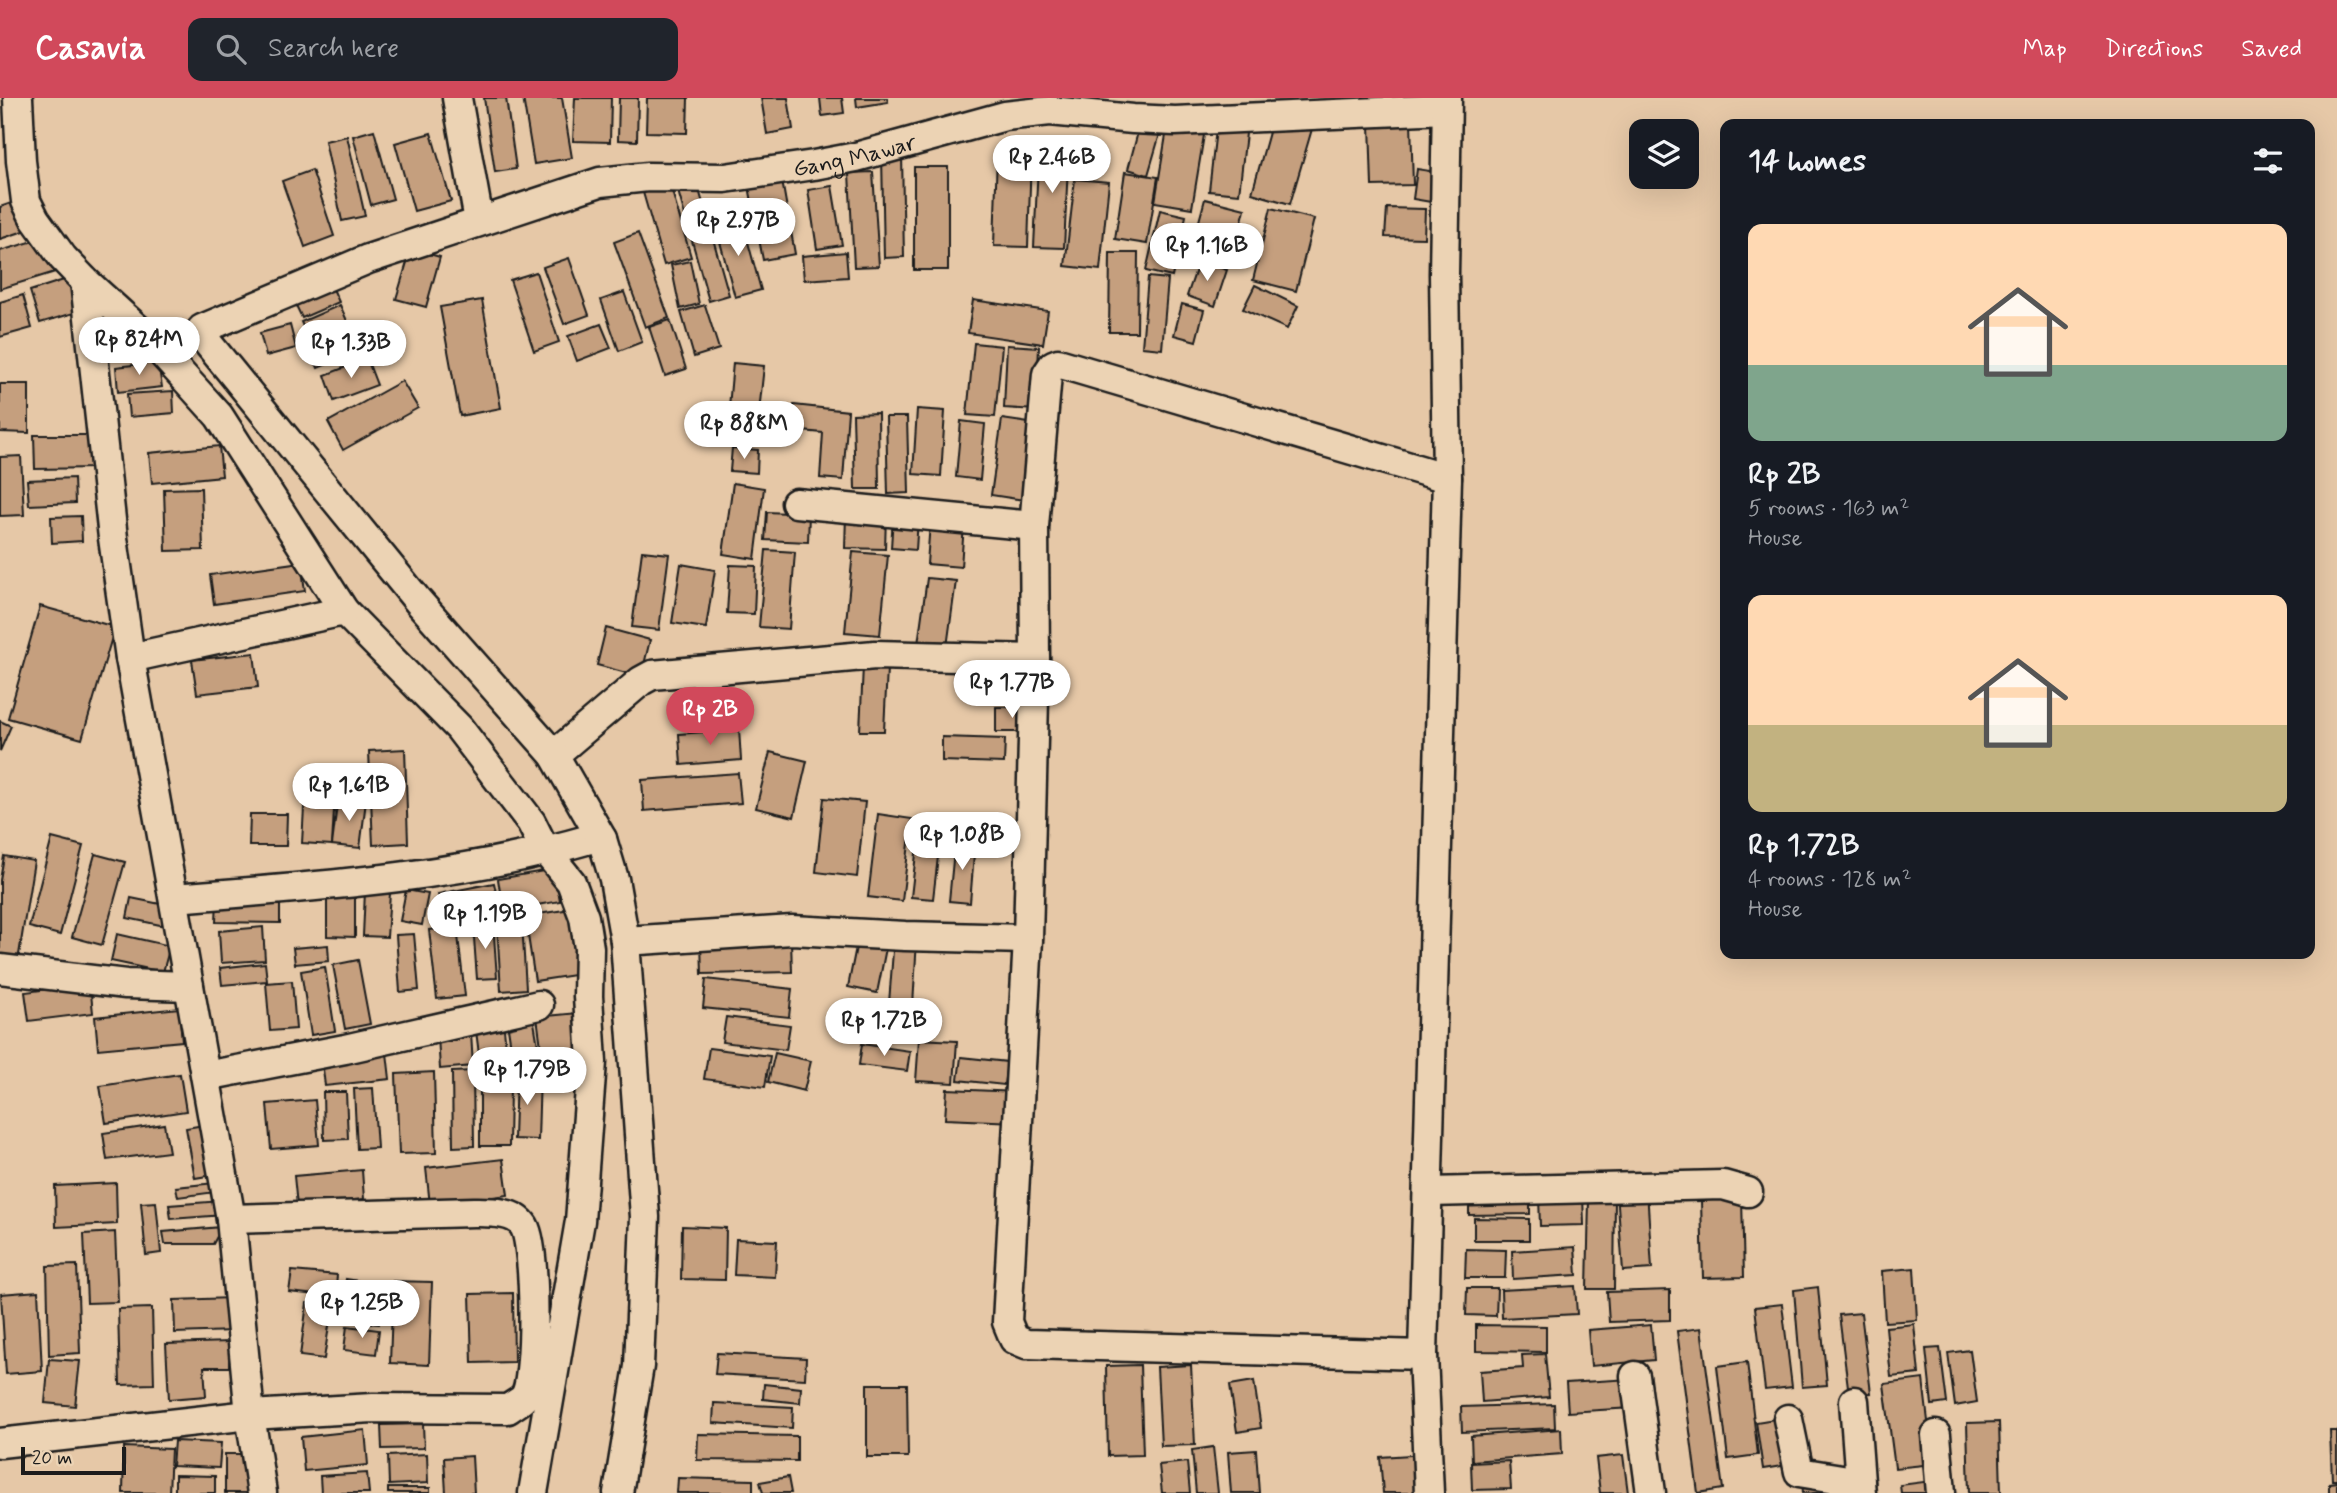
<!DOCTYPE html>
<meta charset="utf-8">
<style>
body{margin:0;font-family:Mynerve,sans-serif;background:#20242c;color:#f1f3f6;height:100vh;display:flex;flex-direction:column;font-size:26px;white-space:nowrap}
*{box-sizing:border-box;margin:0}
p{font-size:23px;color:#9ea1a6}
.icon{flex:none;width:38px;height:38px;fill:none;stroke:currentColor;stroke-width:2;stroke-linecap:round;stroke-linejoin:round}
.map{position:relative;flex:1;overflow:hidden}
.drawer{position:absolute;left:1720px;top:21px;width:595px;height:840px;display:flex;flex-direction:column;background:#171b24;border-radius:14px;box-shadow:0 7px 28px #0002}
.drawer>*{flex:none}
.buttons{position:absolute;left:1629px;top:21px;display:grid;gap:14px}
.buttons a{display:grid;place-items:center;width:70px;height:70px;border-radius:14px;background:#171b24;box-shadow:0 7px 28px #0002;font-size:35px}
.scale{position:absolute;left:21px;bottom:18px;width:105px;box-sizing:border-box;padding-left:7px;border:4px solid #1c1c1c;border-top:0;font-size:19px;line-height:24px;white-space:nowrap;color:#1c1c1c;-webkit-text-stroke:5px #ecd3b4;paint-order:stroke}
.price{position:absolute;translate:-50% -60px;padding:0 16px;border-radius:24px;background:#fff;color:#222;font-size:23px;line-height:46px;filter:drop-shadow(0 2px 4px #0008)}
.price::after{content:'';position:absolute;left:50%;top:42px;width:21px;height:16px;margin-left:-10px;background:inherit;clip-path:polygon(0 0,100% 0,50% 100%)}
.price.current{background:#d1495b;color:#fff}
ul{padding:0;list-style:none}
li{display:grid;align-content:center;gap:14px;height:371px;padding:0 28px}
li span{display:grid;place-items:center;height:217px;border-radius:14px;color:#555}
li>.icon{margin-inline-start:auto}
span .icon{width:126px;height:126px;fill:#fffc;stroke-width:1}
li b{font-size:30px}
h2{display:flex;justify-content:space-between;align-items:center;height:84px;padding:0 28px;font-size:30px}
header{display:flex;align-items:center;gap:42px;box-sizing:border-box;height:98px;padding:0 35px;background:#d1495b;color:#fff}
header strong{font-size:33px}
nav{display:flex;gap:38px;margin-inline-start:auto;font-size:24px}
.search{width:490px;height:63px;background:#20242c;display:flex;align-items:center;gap:18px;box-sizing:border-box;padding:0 24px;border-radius:14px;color:#9ea1a6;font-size:26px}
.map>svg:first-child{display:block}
.building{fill:#c59f7e;stroke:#1c1c1c;stroke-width:2}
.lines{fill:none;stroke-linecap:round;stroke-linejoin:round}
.street-casing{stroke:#1c1c1c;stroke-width:33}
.street{stroke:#ecd3b4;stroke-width:28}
.labels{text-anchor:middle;stroke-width:6;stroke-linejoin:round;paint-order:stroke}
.street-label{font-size:23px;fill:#1c1c1c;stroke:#ecd3b4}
</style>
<header>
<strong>Casavia</strong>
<div class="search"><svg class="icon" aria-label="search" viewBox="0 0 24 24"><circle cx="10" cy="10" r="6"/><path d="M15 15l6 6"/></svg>Search here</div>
<nav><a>Map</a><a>Directions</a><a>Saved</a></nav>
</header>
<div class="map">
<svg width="2337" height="1395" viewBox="0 0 2337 1395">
<rect width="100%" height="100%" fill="#e6c8a7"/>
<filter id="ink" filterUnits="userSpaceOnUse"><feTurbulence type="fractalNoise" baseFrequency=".0143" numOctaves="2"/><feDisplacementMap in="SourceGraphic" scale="14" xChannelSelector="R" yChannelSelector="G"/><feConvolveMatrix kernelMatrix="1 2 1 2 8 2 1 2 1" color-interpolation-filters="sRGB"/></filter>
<g filter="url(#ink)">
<g class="building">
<polygon points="484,0 506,0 516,71 495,74"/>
<polygon points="523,0 562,0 572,60 534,66"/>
<polygon points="575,0 611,0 610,44 573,43"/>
<polygon points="619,0 638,0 637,43 618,42"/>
<polygon points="647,0 688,0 687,35 646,34"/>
<polygon points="761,0 788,0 793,31 767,36"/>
<polygon points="820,0 842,0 844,15 822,18"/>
<polygon points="856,0 887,0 888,4 857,9"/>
<polygon points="1273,20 1312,31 1290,106 1252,95"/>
<polygon points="1141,23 1162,29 1148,77 1128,71"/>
<polygon points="1411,24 1413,87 1372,88 1370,26"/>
<polygon points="1167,31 1204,37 1192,110 1155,104"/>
<polygon points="1216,31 1246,35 1239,96 1209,93"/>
<polygon points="374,32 393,101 371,107 353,38"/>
<polygon points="431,35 451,103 414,113 395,45"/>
<polygon points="347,38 365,118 342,123 325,43"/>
<polygon points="1039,45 1069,46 1064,150 1034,149"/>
<polygon points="997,55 1031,56 1028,149 994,148"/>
<polygon points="882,57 902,57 904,159 884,160"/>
<rect x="914" y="69" width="34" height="103"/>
<polygon points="1417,71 1442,75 1437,105 1413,101"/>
<polygon points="312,72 334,138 305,149 282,83"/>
<polygon points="873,74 879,168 854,169 849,75"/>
<polygon points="1125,74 1158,79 1147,146 1115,141"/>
<polygon points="781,77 795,156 763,162 748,83"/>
<polygon points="1075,81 1109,84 1100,172 1065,168"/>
<polygon points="669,83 691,159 664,167 642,91"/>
<polygon points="698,88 729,197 709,203 678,93"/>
<polygon points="832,88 842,147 817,151 808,92"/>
<polygon points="1205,101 1245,111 1232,163 1191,153"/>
<polygon points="20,102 30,131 0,141 0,109"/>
<polygon points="1271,110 1314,121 1296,193 1253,182"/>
<polygon points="1387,110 1425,111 1424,140 1385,139"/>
<polygon points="1160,112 1186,118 1172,179 1146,173"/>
<polygon points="742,122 761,192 735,199 716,129"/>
<polygon points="638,135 669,220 645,229 614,144"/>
<polygon points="44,140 55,174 0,191 0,153"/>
<polygon points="411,151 440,159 426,209 396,201"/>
<polygon points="846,154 848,179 804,182 802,158"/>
<polygon points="1110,155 1138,155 1137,234 1109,234"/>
<polygon points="569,160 589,217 564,226 543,169"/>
<polygon points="690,163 699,206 680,211 671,167"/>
<polygon points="1199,163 1227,172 1215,208 1187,198"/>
<polygon points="536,174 559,244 534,253 510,182"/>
<polygon points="73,179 84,212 40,225 30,193"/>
<polygon points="1148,179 1168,181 1162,251 1142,249"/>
<polygon points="329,182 339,204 302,220 292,199"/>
<polygon points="1255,187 1298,208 1287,231 1243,211"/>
<polygon points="624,194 642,244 619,253 601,202"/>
<polygon points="23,197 32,230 0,239 0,204"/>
<polygon points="482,202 501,310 460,318 440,209"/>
<polygon points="973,202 1048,213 1043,246 968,235"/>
<polygon points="1182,206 1204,212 1196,243 1174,237"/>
<polygon points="340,207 348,225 309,242 301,224"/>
<polygon points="705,207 719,251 694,259 681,214"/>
<polygon points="670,222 686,271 665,278 649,229"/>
<polygon points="356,225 366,250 318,270 308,246"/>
<polygon points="601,226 611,250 577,263 568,238"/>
<polygon points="290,227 296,250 266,258 260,235"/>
<polygon points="974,245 1002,248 995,319 967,317"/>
<polygon points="1007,247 1039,249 1036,312 1004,310"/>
<polygon points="367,261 377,287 334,303 325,277"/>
<polygon points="158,264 162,289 118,294 116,269"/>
<polygon points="733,265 764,268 758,323 728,320"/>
<polygon points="402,283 418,310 343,352 328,324"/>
<polygon points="0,286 29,286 29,335 0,334"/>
<polygon points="173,293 174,315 129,319 127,296"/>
<polygon points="794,307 848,313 843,382 820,380 823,335 791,332"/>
<polygon points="917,311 945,313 941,378 913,376"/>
<polygon points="878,315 879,391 855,391 853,316"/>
<polygon points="886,319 907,319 909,395 888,396"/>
<polygon points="1002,321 1036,326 1024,402 991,397"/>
<polygon points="961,323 985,326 980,382 956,379"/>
<polygon points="34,337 96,337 96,370 35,371"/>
<polygon points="219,348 222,378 152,385 149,355"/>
<polygon points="732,350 758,352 757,375 730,373"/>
<polygon points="21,358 24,417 0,418 0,359"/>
<polygon points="74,380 75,405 29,407 27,382"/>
<polygon points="733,385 764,390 755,461 723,456"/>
<polygon points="201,390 203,452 166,453 164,391"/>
<polygon points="767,414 809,416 808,444 765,442"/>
<polygon points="846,417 886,417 885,451 845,450"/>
<polygon points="81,418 82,443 52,445 51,419"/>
<polygon points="893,418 918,420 916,452 891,450"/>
<polygon points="930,424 964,426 961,469 927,466"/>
<polygon points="766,452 795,454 789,531 759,529"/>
<polygon points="642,453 669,456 659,532 632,529"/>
<polygon points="853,454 888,457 880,537 845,534"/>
<polygon points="301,464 305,493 214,506 210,477"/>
<polygon points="681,466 715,472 706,530 672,525"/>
<polygon points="730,467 756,468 754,516 727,515"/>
<polygon points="927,480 956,483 947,549 918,546"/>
<polygon points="40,508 115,529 82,641 8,620"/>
<polygon points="606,530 650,542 641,579 597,567"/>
<polygon points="254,555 258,589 197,596 192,562"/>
<polygon points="863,568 887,570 884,633 860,633"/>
<polygon points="976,573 1024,573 1025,599 977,600"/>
<rect x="996" y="609" width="32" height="25"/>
<polygon points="0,623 11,628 0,653"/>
<polygon points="739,631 741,662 681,667 679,636"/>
<polygon points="942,639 1005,641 1004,665 942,663"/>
<polygon points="405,651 408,745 373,747 369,653"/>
<polygon points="770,654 807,663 794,719 756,710"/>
<polygon points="738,675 741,705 644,713 642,682"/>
<polygon points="305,692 335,693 332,747 302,745"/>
<polygon points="338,699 366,703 360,750 332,747"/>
<polygon points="824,700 865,704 857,779 816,774"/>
<polygon points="250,716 287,716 286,748 249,748"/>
<polygon points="878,716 912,721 902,803 868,799"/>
<polygon points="919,730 941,733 933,801 911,799"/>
<polygon points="52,740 83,748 60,837 29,829"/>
<polygon points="955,742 975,744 970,805 949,803"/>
<polygon points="95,756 125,764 102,847 72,839"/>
<polygon points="4,758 34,763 18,863 0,860 0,782"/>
<polygon points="555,771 560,803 503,813 498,781"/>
<polygon points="494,785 500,814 444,825 438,796"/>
<polygon points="406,792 428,796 422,827 400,823"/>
<polygon points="365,793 390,795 387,839 363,838"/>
<polygon points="327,797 355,797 355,839 327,838"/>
<polygon points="131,800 170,808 165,828 127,820"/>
<polygon points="217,801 280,803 280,825 216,824"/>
<polygon points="571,811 581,876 535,883 525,818"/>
<polygon points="493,824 497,880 477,881 473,826"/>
<polygon points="522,824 526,891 501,893 497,826"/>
<polygon points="263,829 265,862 221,865 219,833"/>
<polygon points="457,829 465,898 437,901 429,832"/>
<polygon points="117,836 170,848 163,874 111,863"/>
<polygon points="414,836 419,892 400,894 396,837"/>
<polygon points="858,839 887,845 877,895 848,889"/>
<polygon points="894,840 917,842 913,907 889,905"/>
<polygon points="791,842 792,874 702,876 701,844"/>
<polygon points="328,847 329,863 295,866 293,850"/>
<polygon points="358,862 370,926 345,931 333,867"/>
<polygon points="265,865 267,883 222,887 220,870"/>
<polygon points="325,869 335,933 311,937 301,873"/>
<polygon points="706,881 792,891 789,919 703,910"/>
<polygon points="292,883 296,931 270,933 266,885"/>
<polygon points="90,886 93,915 29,923 25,894"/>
<polygon points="179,910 182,943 98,951 95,919"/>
<polygon points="532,912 541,966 514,970 506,916"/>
<polygon points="578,915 587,989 547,994 537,919"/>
<polygon points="726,919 790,927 786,952 722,944"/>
<polygon points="503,922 509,977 482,980 475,925"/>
<polygon points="471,935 473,968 440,971 438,938"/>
<polygon points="919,941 957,943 954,985 916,983"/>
<polygon points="862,946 910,953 907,973 859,967"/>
<polygon points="709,950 770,958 765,989 704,981"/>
<polygon points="387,955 390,981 325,988 322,962"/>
<polygon points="775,955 811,963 804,993 768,984"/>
<polygon points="961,959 1007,964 1004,987 958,982"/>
<polygon points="473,973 474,1048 453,1049 452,974"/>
<polygon points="434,974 436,1055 399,1056 396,976"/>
<polygon points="180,976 186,1013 106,1025 100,988"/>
<polygon points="516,976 540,977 538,1042 514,1041"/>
<polygon points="480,986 510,987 509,1048 480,1048"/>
<polygon points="373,990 377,1050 357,1051 354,991"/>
<polygon points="947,991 1018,994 1016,1024 945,1021"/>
<polygon points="323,994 346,994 348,1041 324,1042"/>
<polygon points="315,1002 319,1047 271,1051 267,1006"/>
<polygon points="164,1026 169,1054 107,1062 103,1035"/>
<polygon points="210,1026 219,1076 195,1080 186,1030"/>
<polygon points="503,1061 508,1097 430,1107 426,1070"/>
<polygon points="362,1072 364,1101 297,1108 294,1078"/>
<polygon points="116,1085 117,1126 56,1129 55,1088"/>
<polygon points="215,1085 216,1094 178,1099 176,1089"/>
<polygon points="1647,1092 1652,1171 1623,1173 1617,1094"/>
<polygon points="1530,1096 1530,1116 1469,1117 1469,1097"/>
<polygon points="1583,1097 1584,1127 1540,1128 1539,1099"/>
<polygon points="1742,1101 1744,1179 1703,1180 1701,1102"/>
<polygon points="1589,1102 1615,1102 1614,1191 1587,1191"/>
<polygon points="222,1103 224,1117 171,1121 169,1107"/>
<polygon points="156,1104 161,1155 146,1157 141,1105"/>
<polygon points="1474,1120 1529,1121 1529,1142 1474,1142"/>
<polygon points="682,1128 726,1130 725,1182 681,1181"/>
<polygon points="222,1129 213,1146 165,1146 163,1134"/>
<polygon points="115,1134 118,1204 87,1205 84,1136"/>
<polygon points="736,1141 777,1143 775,1179 734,1177"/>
<polygon points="1575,1149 1577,1177 1513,1181 1512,1153"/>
<polygon points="1466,1151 1506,1152 1505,1180 1465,1180"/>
<polygon points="77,1167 80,1255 49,1257 47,1168"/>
<polygon points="1914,1170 1917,1222 1885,1224 1882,1173"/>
<polygon points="292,1173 337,1177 335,1199 289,1194"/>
<polygon points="346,1181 385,1187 381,1208 343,1201"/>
<polygon points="393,1183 432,1184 429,1267 390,1265"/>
<polygon points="1575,1188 1577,1216 1502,1220 1501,1192"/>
<polygon points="1818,1189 1827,1287 1802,1289 1794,1192"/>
<polygon points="1467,1190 1497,1190 1496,1218 1466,1217"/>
<polygon points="1670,1192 1670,1222 1609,1224 1607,1194"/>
<polygon points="38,1193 42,1273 6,1276 1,1196"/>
<polygon points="513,1195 514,1264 472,1265 470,1196"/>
<polygon points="232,1200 233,1233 175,1235 174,1202"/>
<polygon points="307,1205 332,1208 324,1261 300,1258"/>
<polygon points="345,1205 381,1209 379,1226 343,1222"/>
<polygon points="1782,1206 1792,1289 1765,1292 1755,1209"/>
<polygon points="152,1210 154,1286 120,1287 118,1211"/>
<polygon points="1861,1215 1871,1295 1849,1297 1839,1217"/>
<polygon points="1914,1226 1919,1276 1891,1279 1886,1229"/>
<polygon points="1476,1227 1546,1228 1546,1254 1476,1253"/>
<polygon points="1651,1227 1654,1262 1591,1268 1588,1232"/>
<polygon points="347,1228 379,1232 376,1256 344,1252"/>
<polygon points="1701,1230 1723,1391 1698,1395 1677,1233"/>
<polygon points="229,1244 229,1269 204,1269 206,1298 169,1301 166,1246"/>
<polygon points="1940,1250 1947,1305 1932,1307 1926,1251"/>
<polygon points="1970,1252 1977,1304 1955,1308 1948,1255"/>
<polygon points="717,1255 806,1260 805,1281 715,1276"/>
<polygon points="1545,1256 1549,1299 1482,1304 1480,1273 1523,1270 1522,1257"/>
<polygon points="49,1261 80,1263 75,1308 45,1305"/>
<polygon points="1747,1264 1758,1357 1728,1361 1717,1268"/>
<polygon points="1140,1267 1143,1357 1108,1358 1106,1268"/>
<polygon points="1191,1267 1195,1347 1161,1348 1157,1269"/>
<polygon points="1631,1281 1632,1310 1568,1314 1566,1285"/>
<polygon points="1923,1281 1933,1366 1895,1370 1884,1286"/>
<polygon points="1254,1283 1261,1330 1237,1334 1230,1287"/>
<polygon points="764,1286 801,1290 800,1305 763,1301"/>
<polygon points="867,1286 907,1286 908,1359 867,1359"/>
<polygon points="714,1305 793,1309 792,1330 713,1325"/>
<polygon points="1554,1306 1555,1330 1462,1334 1461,1309"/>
<polygon points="1781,1320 1788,1367 1763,1371 1756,1324"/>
<polygon points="1999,1324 2001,1395 1969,1395 1967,1325"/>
<polygon points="423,1326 424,1350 382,1351 381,1327"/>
<polygon points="1561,1331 1562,1356 1472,1363 1471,1338"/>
<polygon points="365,1332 368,1367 304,1373 301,1339"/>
<polygon points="2330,1333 2337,1333 2337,1382 2332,1382"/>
<polygon points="698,1336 797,1338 797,1363 697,1362"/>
<polygon points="174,1343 221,1345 219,1370 172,1368"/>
<polygon points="124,1349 171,1351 169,1395 123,1395"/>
<polygon points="1213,1349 1218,1395 1196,1395 1192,1352"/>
<polygon points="1256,1352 1259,1395 1231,1395 1228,1354"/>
<rect x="225" y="1356" width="29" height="39"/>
<polygon points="427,1356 428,1385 389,1387 388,1358"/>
<polygon points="1426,1356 1429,1395 1383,1395 1380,1359"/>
<polygon points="1623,1357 1628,1395 1600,1395 1596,1360"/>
<polygon points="472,1358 474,1395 446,1395 444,1360"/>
<polygon points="1509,1363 1511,1391 1472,1392 1471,1365"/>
<polygon points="1187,1364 1190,1395 1162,1395 1159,1367"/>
<polygon points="367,1375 369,1395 321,1395 320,1378"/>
<polygon points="175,1377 215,1378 215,1395 175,1395"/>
<polygon points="788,1379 791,1395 763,1395 760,1384"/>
<polygon points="678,1380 753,1382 753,1395 677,1395"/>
<polygon points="1832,1380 1834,1395 1803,1395 1802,1383"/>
<polygon points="1931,1383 1933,1395 1901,1395 1900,1387"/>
<polygon points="2337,1384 2337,1395 2329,1395 2329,1385"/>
<rect x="388" y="1390" width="42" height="5"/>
</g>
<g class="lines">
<defs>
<g id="street">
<polyline points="18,0 21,63 26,103 35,121 63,160 85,183 153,245 219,318 344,513 459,630 531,724 545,752 571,784 584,819 589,850 588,898 592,964 580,1123 533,1395"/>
<polyline points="457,0 479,123"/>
<polyline points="85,183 113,440 130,560 231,1121 250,1317 262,1395"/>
<polyline points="796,405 1034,428"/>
<polyline points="130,560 344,513"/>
<polyline points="554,657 641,583 652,577 875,557 1035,561"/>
<path d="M174,800C313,789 455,780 590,741H602"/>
<polyline points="625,843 792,832 905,838 1028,841"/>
<polyline points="0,871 126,886 189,888"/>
<polyline points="206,978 345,951 539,907"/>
<polyline points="1429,1094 1723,1087 1748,1094"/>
<polyline points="1423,1257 1026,1246 1014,1241 1007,1224 1028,841 1035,561 1034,428 1047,276 1053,267 1058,265 1447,380"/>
<polyline points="1635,1278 1651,1395"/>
<polyline points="1854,1303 1860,1384"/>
<polyline points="1788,1321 1799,1374 1860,1384 1861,1395"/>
<polyline points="1936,1337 1941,1395"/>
<path d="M0,1345L250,1317L373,1310L508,1311C513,1307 522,1303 525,1298C537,1279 536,1148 524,1128C515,1113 489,1114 474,1114L231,1121"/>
<path id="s1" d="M618,1395L639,1268L645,1119L625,843L614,781L602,741L554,657L418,503L202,238V231L368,161L600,84L648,79L725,80L814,67L856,59L1005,18L1050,13L1133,21L1175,23L1446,11"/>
<polyline points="1429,1395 1423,1257 1447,380 1444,176 1447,0"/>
</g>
</defs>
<use href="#street" class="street-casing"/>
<use href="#street" class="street"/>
</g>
</g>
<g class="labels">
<g class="street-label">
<text dy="8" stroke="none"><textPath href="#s1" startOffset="1992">Gang Mawar</textPath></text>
</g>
</g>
</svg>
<div class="buttons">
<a><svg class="icon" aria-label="layers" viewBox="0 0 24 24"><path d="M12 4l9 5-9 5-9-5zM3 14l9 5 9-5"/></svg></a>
</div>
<div class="scale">20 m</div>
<b class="price" style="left:1052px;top:97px">Rp 2.46B</b>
<b class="price" style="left:738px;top:160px">Rp 2.97B</b>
<b class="price" style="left:1207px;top:185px">Rp 1.16B</b>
<b class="price" style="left:139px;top:279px">Rp 824M</b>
<b class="price" style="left:351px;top:282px">Rp 1.33B</b>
<b class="price" style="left:744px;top:363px">Rp 888M</b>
<b class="price" style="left:1012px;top:622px">Rp 1.77B</b>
<b class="price current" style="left:710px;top:649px">Rp 2B</b>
<b class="price" style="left:349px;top:725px">Rp 1.61B</b>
<b class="price" style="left:962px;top:774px">Rp 1.08B</b>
<b class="price" style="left:485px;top:853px">Rp 1.19B</b>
<b class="price" style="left:884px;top:960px">Rp 1.72B</b>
<b class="price" style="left:527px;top:1009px">Rp 1.79B</b>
<b class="price" style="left:362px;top:1242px">Rp 1.25B</b>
<section class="drawer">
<h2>14 homes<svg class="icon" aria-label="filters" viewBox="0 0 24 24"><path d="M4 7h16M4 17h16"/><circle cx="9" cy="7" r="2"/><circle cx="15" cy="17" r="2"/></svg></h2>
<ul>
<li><span style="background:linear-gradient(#ffd9b3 65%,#7fa58c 0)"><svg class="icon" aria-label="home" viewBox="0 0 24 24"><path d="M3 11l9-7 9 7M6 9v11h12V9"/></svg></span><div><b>Rp 2B</b><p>5 rooms · 163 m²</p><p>House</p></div></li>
<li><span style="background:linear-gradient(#ffd9b3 60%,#c2b280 0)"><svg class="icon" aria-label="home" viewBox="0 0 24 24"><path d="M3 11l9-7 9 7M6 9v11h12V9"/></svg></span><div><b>Rp 1.72B</b><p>4 rooms · 128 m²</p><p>House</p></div></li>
</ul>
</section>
</div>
